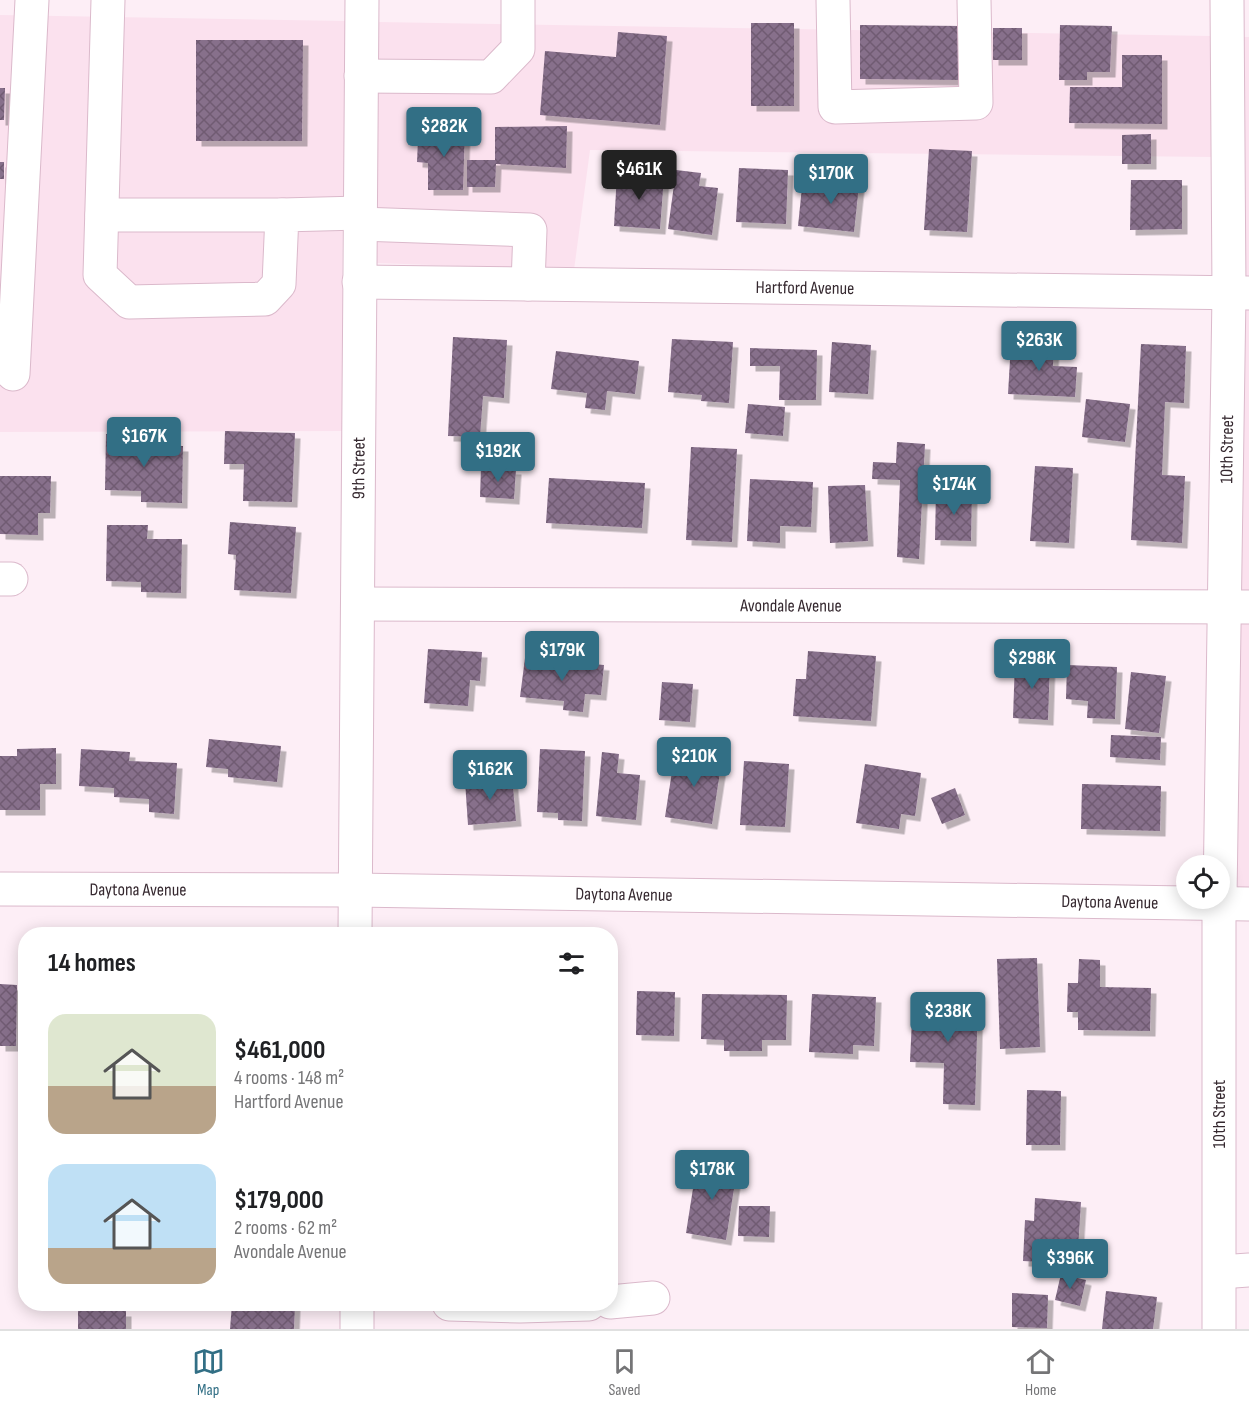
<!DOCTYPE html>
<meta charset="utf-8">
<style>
body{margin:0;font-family:"Sofia Sans Condensed",sans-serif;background:#f2f2f2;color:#202124;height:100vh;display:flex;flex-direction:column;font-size:22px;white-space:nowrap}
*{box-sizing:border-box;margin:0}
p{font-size:20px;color:#757577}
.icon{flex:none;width:33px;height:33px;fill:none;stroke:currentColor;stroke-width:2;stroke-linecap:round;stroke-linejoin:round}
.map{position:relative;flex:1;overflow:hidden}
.drawer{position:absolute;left:18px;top:927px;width:600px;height:384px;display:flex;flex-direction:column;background:#fff;border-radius:24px;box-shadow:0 3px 15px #0003}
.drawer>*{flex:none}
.tools{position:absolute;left:1176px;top:855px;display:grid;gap:12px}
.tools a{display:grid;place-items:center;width:54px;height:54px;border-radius:50%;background:#fff;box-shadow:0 3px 15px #0003;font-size:30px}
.price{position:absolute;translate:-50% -51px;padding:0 14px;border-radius:6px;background:#326f85;color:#fff;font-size:20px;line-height:39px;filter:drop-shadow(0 2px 3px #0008)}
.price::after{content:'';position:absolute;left:50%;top:36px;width:18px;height:14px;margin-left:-9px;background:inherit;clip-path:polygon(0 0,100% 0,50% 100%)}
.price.on{background:#222;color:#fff}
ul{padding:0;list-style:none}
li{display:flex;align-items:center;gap:18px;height:150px;padding:0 30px}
li span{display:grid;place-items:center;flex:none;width:168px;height:120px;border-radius:18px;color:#555}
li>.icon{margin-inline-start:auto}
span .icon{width:72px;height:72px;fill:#fffc;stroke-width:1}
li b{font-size:26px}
h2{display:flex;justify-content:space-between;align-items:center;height:72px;padding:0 30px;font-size:26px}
.tabs{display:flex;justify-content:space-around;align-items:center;height:84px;border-top:2px solid #e0e0e0;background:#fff;font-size:16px;color:#757577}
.tabs a{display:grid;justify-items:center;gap:3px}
.tabs .on{color:#326f85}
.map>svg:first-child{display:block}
.built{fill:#fbe1ee}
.building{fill:url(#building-cross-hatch);filter:url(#shadow)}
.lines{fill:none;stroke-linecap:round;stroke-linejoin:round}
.minor-casing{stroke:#dbb9cb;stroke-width:35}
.minor{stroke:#fff;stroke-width:33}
.labels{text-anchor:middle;stroke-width:5;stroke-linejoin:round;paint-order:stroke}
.street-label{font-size:18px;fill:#35282f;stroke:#fff}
</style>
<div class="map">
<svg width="1249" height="1329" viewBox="0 0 1249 1329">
<defs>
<pattern id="building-cross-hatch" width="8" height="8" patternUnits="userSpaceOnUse" patternTransform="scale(1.5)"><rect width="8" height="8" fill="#876f8b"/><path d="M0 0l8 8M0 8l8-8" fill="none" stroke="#6f5b72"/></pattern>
<filter id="shadow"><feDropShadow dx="5.5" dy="5.5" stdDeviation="0" flood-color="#0004"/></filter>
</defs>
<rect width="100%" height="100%" fill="#fdeef6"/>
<g class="built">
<polygon points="0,15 346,21 342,268 343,431 0,432"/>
<polygon points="378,22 1211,36 1212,157 590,150 574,270 376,263"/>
<polygon points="1244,37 1249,37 1249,278 1245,278"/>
<polygon points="1245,308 1249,308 1249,888 1236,888"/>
</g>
<g class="building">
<rect x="751" y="23" width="43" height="83"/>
<polygon points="860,25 964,26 964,80 860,79"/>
<polygon points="1060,25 1112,26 1110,72 1087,72 1087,80 1059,80"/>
<rect x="993" y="28" width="29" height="32"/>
<polygon points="618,32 667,36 660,125 540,115 545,51 616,57"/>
<polygon points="196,40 303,40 302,141 196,141"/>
<polygon points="1122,55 1162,55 1162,124 1069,123 1070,87 1122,87"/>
<polygon points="0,88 5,88 4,120 0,120"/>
<polygon points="567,126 566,168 496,164 495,187 467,187 467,160 495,160 495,127"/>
<polygon points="426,128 465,128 463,190 428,190 428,163 417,162 418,140 426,140"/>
<polygon points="1151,134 1151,164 1122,164 1122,135"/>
<polygon points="929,149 972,151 967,232 924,230"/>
<rect x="0" y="162" width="4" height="17"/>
<polygon points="739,168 788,170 786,224 736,222"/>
<polygon points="676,170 701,173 699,186 718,188 712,235 668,229"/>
<polygon points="833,173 860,176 854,232 798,226 802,187 831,190"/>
<polygon points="617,174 664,177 660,229 614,226"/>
<polygon points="1131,180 1182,180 1182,229 1130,230"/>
<polygon points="453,337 507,340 504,398 483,396 480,437 448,436"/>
<polygon points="672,339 733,342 729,403 701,401 702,395 668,392"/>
<polygon points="832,342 871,345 868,394 829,392"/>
<polygon points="1011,343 1054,345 1053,366 1077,367 1075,397 1008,394"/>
<polygon points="1141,344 1186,346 1184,403 1165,402 1162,475 1185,476 1182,543 1131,540"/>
<polygon points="750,348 817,350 816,400 779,400 780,366 750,366"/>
<polygon points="556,351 639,361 635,394 607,391 605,410 585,408 587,393 551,389"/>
<polygon points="1086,399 1130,404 1125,442 1082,437"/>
<polygon points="748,404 785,407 783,436 745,433"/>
<polygon points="225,431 295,433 292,502 243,501 244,464 224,464"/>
<polygon points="106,434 147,434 147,445 183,446 182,503 141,502 141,491 105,490"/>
<polygon points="897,442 925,444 919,559 897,557 900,480 872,479 873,462 896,463"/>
<polygon points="691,447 737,449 732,542 686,540"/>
<polygon points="1035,466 1073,468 1069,543 1030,541"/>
<polygon points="481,467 516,469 514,499 480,497"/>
<polygon points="0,476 51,476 50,513 38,513 38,535 0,534"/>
<polygon points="549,478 645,483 642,528 546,523"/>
<polygon points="750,479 813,482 811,527 780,526 780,543 747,541"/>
<polygon points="865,485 868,541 830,543 828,486"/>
<polygon points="936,490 972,491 971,541 935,540"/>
<polygon points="230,522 296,527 291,593 234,590 236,555 228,554"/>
<polygon points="107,525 148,525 147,539 182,539 181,593 141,592 141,582 106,581"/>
<polygon points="428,649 482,652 480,681 470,680 468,706 424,703"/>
<polygon points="808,651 876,656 871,721 793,716 796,679 806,679"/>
<polygon points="525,658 604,665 601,695 585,694 583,712 563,710 564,701 520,697"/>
<polygon points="1015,660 1050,661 1048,720 1013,718"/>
<polygon points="1067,665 1117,667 1115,719 1087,718 1088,701 1066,699"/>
<polygon points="1131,672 1166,676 1159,733 1125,729"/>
<polygon points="662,682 693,684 690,722 659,720"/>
<polygon points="1111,735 1161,737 1160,760 1110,757"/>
<polygon points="209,739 281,746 277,782 228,777 228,769 206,767"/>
<polygon points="56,748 56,784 40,784 40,810 0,810 0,756 17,756 17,749"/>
<polygon points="81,749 130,752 129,761 177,763 174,814 149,812 149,799 114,797 114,788 79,786"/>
<polygon points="540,749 585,751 582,821 558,820 558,813 537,812"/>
<polygon points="602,752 619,754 617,773 640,775 636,820 596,816"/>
<polygon points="675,752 722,759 712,824 665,817"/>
<polygon points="744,761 789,764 785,827 740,825"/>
<polygon points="865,764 921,773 915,816 901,814 899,829 856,823"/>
<polygon points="512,776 516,821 468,825 465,781"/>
<polygon points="1082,784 1161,786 1160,831 1081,829"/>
<polygon points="955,788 965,815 942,824 931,798"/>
<polygon points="1037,958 1040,1047 1000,1049 997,959"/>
<polygon points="1079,959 1100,960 1100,987 1151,988 1150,1031 1078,1030 1078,1012 1067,1012 1068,983 1078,983"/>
<polygon points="0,984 17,985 16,1046 0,1046"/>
<polygon points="637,991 675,992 674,1036 636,1035"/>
<polygon points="702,994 787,995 786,1040 762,1040 762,1051 724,1051 724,1040 701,1039"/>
<polygon points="812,994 876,997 874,1046 853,1045 853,1054 809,1052"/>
<polygon points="913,997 978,999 975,1105 943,1104 944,1063 910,1062"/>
<polygon points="1027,1090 1061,1091 1060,1145 1026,1145"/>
<polygon points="697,1163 737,1169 726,1240 686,1233"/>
<polygon points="1035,1198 1081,1202 1077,1264 1023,1261 1025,1220 1034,1221"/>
<polygon points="739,1206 770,1206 769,1237 738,1236"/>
<polygon points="1061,1274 1086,1280 1080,1306 1055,1300"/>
<polygon points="1106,1291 1157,1297 1153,1329 1102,1329"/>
<polygon points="1012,1293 1048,1295 1047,1328 1012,1327"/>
<polygon points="232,1304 295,1304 294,1329 230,1329"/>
<rect x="78" y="1311" width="48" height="18"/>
</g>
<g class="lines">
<defs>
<g id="minor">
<polyline points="108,0 100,275 129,302 265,299 279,284 282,215 360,213"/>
<polyline points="833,0 835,107 976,103 974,0"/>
<polyline points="361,76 491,77 518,49 518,0"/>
<polyline points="102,215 282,215"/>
<polyline points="360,224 530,230 528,284"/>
<path id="s1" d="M359,282L1249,293"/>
<polyline points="13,374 32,0"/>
<polyline points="0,579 11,579"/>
<path id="s2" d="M359,604L1249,607"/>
<path id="s3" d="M0,889L355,890L1249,904"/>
<path id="s4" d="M1220,897L1229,293L1227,0"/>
<path id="s5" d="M355,934L362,0"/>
<polyline points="1220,1272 1249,1270"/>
<polyline points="610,1302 653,1298"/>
<polyline points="357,1304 357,1329"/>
<polyline points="449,1304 520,1306 589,1304"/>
<polyline points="1219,1329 1219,898"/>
</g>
</defs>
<use href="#minor" class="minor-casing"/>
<use href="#minor" class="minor"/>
</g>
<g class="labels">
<g class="street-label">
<text dy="6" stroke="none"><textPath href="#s1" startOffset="446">Hartford Avenue</textPath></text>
<text dy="6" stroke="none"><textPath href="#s4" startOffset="448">10th Street</textPath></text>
<text dy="6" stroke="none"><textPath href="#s5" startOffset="466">9th Street</textPath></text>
<text dy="6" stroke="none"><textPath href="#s2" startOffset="432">Avondale Avenue</textPath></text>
<text dy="6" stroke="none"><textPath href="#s3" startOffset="138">Daytona Avenue</textPath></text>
<text dy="6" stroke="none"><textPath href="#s3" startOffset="624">Daytona Avenue</textPath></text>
<text dy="6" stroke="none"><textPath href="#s3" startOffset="1110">Daytona Avenue</textPath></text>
<text transform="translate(1219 1114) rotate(-90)" y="6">10th Street</text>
</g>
</g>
</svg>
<div class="tools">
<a><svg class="icon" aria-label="locate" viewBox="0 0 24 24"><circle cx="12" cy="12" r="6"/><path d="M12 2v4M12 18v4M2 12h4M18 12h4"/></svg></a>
</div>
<b class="price" style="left:444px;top:158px">$282K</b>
<b class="price on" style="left:639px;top:201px">$461K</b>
<b class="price" style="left:831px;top:205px">$170K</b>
<b class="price" style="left:1039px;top:372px">$263K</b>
<b class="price" style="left:144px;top:468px">$167K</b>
<b class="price" style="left:498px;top:483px">$192K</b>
<b class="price" style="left:954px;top:516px">$174K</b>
<b class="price" style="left:562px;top:682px">$179K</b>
<b class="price" style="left:1032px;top:690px">$298K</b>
<b class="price" style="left:694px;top:788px">$210K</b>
<b class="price" style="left:490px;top:801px">$162K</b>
<b class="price" style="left:948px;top:1043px">$238K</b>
<b class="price" style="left:712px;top:1201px">$178K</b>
<b class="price" style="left:1070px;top:1290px">$396K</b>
<section class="drawer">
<h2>14 homes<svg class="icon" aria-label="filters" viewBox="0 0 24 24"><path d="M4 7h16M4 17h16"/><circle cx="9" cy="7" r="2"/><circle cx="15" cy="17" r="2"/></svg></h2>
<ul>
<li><span style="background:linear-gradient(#dfe7d0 60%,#b9a48a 0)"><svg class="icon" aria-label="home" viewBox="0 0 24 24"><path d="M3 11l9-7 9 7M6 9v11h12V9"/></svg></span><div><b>$461,000</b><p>4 rooms · 148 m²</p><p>Hartford Avenue</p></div></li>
<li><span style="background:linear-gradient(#bfe0f5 70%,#b9a48a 0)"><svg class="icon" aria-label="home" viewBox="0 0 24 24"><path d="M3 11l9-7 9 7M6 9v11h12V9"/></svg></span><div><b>$179,000</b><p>2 rooms · 62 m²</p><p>Avondale Avenue</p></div></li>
</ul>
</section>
</div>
<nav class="tabs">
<a class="on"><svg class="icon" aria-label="map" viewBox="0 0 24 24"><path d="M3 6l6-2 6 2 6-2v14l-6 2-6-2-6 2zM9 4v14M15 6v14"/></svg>Map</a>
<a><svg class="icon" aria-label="saved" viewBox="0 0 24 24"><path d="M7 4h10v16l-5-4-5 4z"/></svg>Saved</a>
<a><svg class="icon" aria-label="home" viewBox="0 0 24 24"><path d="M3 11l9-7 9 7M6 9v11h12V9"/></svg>Home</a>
</nav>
